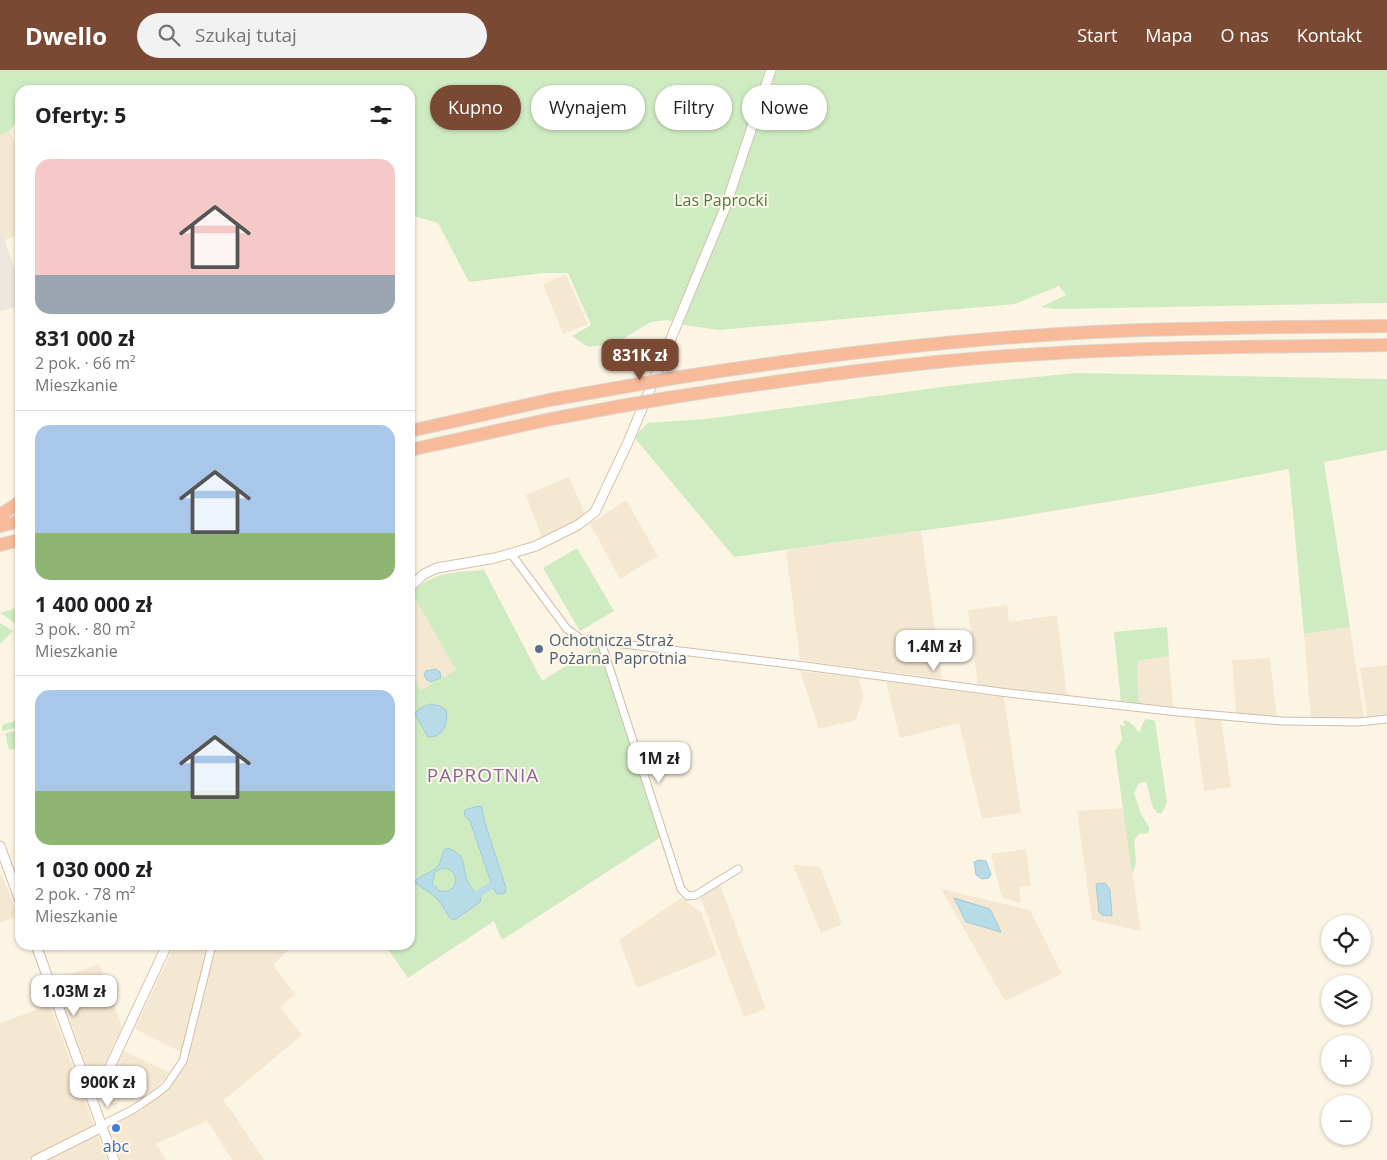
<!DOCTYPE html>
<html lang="pl">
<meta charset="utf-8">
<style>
body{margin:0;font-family:"Open Sans",sans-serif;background:#f2f2f2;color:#202124;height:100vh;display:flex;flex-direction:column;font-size:19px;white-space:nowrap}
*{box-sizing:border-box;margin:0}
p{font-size:16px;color:#757577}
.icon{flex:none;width:28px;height:28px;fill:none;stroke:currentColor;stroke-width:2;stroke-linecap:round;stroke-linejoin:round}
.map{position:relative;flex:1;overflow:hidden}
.panel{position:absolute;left:15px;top:15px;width:400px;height:865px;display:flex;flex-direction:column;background:#fff;border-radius:15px;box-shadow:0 1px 4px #0004}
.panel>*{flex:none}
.hud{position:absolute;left:430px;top:15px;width:475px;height:45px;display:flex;gap:10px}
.buttons{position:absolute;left:1321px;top:845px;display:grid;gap:10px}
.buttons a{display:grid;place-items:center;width:50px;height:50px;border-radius:50%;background:#fff;box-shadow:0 1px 4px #0004;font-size:25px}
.price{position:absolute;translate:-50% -42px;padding:0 11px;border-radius:10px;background:#fff;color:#222;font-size:16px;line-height:32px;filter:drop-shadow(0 1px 2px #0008)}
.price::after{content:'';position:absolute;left:50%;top:30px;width:15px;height:11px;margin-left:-8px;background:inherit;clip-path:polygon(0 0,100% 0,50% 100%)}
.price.active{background:#7a4934;color:#fff}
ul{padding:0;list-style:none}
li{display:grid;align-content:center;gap:10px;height:265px;padding:0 20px}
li+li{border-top:1px solid #e0e0e0}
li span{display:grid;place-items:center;height:155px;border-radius:15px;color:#555}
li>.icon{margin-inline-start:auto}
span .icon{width:90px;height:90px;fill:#fffc;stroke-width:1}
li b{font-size:21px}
h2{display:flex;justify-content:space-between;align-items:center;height:60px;padding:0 20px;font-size:21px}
.tag{padding:0 18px;border-radius:22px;background:#fff;box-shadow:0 1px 4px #0004;font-size:18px;line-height:45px}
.tag.active{background:#7a4934;color:#fff}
header{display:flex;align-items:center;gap:30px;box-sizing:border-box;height:70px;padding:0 25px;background:#7a4934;color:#fff}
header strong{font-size:24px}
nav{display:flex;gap:28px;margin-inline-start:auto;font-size:18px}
.search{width:350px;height:45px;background:#f2f2f2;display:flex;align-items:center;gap:12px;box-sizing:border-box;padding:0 18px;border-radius:28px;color:#757577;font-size:19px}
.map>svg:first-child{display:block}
.residential{fill:#f5e8d2}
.industrial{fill:#ece6df}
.green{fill:#cfebc2}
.water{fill:#b8dce7;stroke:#9ecad9;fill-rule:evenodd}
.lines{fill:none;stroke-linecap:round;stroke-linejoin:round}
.canal{stroke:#b8dce7;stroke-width:7}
.street-casing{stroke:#cfbeaa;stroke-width:9}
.secondary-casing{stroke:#d4c0aa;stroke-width:11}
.highway-casing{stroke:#dbd5d0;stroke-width:14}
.street{stroke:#fff;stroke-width:7}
.secondary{stroke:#fff;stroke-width:9}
.highway{stroke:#f8bb9a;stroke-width:12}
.highway-bridge-casing{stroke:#dbd5d0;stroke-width:14;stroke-linecap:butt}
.highway-bridge{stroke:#f8bb9a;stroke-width:12}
.service-dot{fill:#5c6f8a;stroke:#fff9eb;stroke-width:2}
.shop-dot{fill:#3f7fe0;stroke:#fff9eb;stroke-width:2}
.labels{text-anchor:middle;stroke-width:4;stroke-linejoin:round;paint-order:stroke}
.park-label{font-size:16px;fill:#4d7c41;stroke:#fff9eb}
.service-label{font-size:16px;fill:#4e5e75;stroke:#fff9eb;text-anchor:start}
.shop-label{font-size:16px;fill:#366cbe;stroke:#fff9eb}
.quarter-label{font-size:19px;letter-spacing:1px;fill:#8d649a;stroke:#fff9eb}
</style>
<header>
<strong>Dwello</strong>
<div class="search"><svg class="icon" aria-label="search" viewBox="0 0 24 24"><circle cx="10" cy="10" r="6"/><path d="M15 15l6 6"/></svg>Szukaj tutaj</div>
<nav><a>Start</a><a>Mapa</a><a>O nas</a><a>Kontakt</a></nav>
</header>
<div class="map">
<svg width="1387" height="1090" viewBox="0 0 1387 1090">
<rect width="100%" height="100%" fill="#fdf5e4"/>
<g class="residential">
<polygon points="10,61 20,87 20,164 5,170 0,156 0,65"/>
<polygon points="566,205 588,254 563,264 543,214"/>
<polygon points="569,407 585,444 562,459 542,468 526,425"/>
<polygon points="626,430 658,486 620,509 590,454"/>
<polygon points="921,461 942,609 800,590 786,480"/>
<polygon points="412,523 456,600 421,620 410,602 410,526"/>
<polygon points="1007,535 1009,552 1057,545 1067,626 978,617 968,540"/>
<polygon points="1350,557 1364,649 1311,649 1304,564"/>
<polygon points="1169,586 1173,638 1139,634 1137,591"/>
<polygon points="1270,588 1277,648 1236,644 1232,590"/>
<polygon points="1387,595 1387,647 1368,649 1360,598"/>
<polygon points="800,601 859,608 863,627 856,650 819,659"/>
<polygon points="886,612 1004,627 1021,743 982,749 959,653 900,668"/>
<polygon points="1194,646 1221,649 1231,717 1204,721"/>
<polygon points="1123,738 1141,861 1092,850 1077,741"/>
<polygon points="1026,779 1031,816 1019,817 1021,833 1002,828 991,784"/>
<polygon points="793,795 820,797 842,854 821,863"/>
<polygon points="0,804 5,812 18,846 0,853"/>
<polygon points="719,812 766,939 744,947 709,853 710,848 707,846 699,825"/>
<polygon points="941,819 1030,840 1062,904 1005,931"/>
<polygon points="681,828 701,842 717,885 637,918 619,870"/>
<polygon points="175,875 210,875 183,983 135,959"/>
<polygon points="215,875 293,875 273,895 295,924 280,937 302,965 223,1031 231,1040 264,1090 232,1090 210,1055 206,1051 156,1074 166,1090 121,1090 111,1065 120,1061 115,1051 138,1040 141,1041 144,1036 159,1026 162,1026 188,990"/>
<polygon points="99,894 122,957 96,1012 95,1010 92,1011 55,910"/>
<polygon points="50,935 95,1057 27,1090 0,1090 0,953"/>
<polygon points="124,981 170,1003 150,1024 131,1015 115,1037 109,1033 105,1022"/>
<polygon points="97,1065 107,1090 46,1090 48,1089"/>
</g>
<polygon class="industrial" points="0,156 20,216 20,236 0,241"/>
<g class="green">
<polygon points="0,0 1387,0 1387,233 1056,239 1041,237 1066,225 1059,216 1015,234 719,260 690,256 667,250 651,252 616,273 588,277 572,266 591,255 568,203 544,203 469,212 438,153 410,145 410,20 20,20 20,53 15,54 10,61 0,65"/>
<polygon points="1076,303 1387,309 1387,380 1324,392 1350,557 1304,564 1289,399 1149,425 998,450 734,487 634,367 648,353 706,349 957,315"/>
<polygon points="577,478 614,541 580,561 543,498"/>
<path d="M484,500L542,611L598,576L661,767L502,870L494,851L408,908L385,875H410V602L421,620L456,600L412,523C435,500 454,503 484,500Z"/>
<polygon points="20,537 20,554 18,555 0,543"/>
<polygon points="0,553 13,561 0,574"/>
<polygon points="1167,557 1169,586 1137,591 1139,634 1121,632 1114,562"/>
<path d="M1146,649L1153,650L1155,652L1167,732L1162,743H1157C1150,735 1150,722 1146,712L1139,713L1134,723L1141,744L1149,757V762L1145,764L1141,763C1126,771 1143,788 1132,803L1115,681L1122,669L1120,655L1126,656L1123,652L1126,650L1134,656L1139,663L1143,653Z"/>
<polygon points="20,650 20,657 2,661 2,656 4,654"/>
<polygon points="20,660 20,677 9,680 5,663"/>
</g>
<g class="water">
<polygon points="436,599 440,602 441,608 431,612 426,609 424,604 426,601"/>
<path d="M431,634L440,636L446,640C449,652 443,668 428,667L415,644C418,638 425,636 431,634Z"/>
<polygon points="478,736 482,737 484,750 506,818 505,823 500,824 496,823 492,815 470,751 464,745 465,740"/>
<path d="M447,778C468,785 461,794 467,810C470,818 476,823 481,828L480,832L455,850L450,848C446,843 443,836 439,831C432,823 422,818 414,812C421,804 431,804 438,796C443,790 440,782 447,778ZM442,798C462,799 459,825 439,821L432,813L435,802Z"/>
<polygon points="979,790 986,791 991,804 989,808 982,809 976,805 974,792"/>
<polygon points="1105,813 1110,820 1112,846 1102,845 1099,842 1096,814"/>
<polygon points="954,828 990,839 1001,862 966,852"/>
</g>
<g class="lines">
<polyline class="canal" points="476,825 492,815"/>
<defs>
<g id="street">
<polyline points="512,485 567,559 581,569 805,596 1008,623 1178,642 1282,651 1359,652 1387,649"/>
<polyline points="601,572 681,819 688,826 696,825 738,799"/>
<polyline points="102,1057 106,1053 132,1040 156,1024 166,1016 183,991 212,875"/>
</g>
<g id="secondary">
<polyline points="410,517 424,504 437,498 495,488 536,476 578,455 595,442 629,370 725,138 771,0"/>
<polyline points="0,776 20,831"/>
<polyline points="36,875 114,1090"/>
<polyline points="91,1026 100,1018 167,875"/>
<polyline points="36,1090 102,1057"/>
</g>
<g id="highway">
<path d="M674,308C814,286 954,269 1095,262C1192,257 1290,257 1387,256"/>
<path d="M668,328C757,314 847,301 937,292C1087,277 1237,277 1387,275"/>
<polyline points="410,361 549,330 634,315"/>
<polyline points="410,380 551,349 627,335"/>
<polyline points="0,445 20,432"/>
<polyline points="0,456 20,451"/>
<polyline points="0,475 20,470"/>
</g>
</defs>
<use href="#street" class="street-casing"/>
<use href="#secondary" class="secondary-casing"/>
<use href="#highway" class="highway-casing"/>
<use href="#street" class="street"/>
<use href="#secondary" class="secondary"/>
<use href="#highway" class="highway"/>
<defs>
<g id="highway-bridge">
<polyline points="634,315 674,308"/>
<polyline points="627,335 668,328"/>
</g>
</defs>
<use href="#highway-bridge" class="highway-bridge-casing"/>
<use href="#highway-bridge" class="highway-bridge"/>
</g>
<circle class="service-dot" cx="539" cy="579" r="5"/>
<circle class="shop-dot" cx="116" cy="1058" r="5"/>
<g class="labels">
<g class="park-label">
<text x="721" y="136">Las Paprocki</text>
</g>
<g class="service-label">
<text x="549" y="576">Ochotnicza Straż<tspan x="549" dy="18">Pożarna Paprotnia</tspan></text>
</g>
<g class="shop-label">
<text x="116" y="1082">abc</text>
</g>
<g class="quarter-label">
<text x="483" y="712">PAPROTNIA</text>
</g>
</g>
</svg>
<div class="buttons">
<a><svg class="icon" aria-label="locate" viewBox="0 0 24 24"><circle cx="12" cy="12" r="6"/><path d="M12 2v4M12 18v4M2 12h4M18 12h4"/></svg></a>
<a><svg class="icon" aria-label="layers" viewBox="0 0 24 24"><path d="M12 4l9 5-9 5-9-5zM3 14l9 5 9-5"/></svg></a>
<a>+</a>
<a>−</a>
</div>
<b class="price active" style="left:640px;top:311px">831K zł</b>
<b class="price" style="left:934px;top:602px">1.4M zł</b>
<b class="price" style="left:659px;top:714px">1M zł</b>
<b class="price" style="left:74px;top:947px">1.03M zł</b>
<b class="price" style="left:108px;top:1038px">900K zł</b>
<div class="hud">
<a class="tag active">Kupno</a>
<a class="tag">Wynajem</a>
<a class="tag">Filtry</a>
<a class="tag">Nowe</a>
</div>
<section class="panel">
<h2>Oferty: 5<svg class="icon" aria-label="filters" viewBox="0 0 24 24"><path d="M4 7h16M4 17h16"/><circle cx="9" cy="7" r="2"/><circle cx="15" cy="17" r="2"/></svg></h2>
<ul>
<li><span style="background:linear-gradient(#f6c9c9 75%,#9aa5b1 0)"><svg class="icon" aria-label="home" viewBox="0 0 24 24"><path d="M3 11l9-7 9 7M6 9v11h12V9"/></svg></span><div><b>831 000 zł</b><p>2 pok. · 66 m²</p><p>Mieszkanie</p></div></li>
<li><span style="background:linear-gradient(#a9c7e8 70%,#8fb573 0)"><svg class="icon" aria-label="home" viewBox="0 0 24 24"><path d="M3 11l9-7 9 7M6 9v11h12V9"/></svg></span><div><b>1 400 000 zł</b><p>3 pok. · 80 m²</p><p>Mieszkanie</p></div></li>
<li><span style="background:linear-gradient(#a9c7e8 65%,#8fb573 0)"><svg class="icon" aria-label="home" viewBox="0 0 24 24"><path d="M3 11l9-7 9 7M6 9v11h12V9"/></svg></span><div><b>1 030 000 zł</b><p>2 pok. · 78 m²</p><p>Mieszkanie</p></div></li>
</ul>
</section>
</div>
